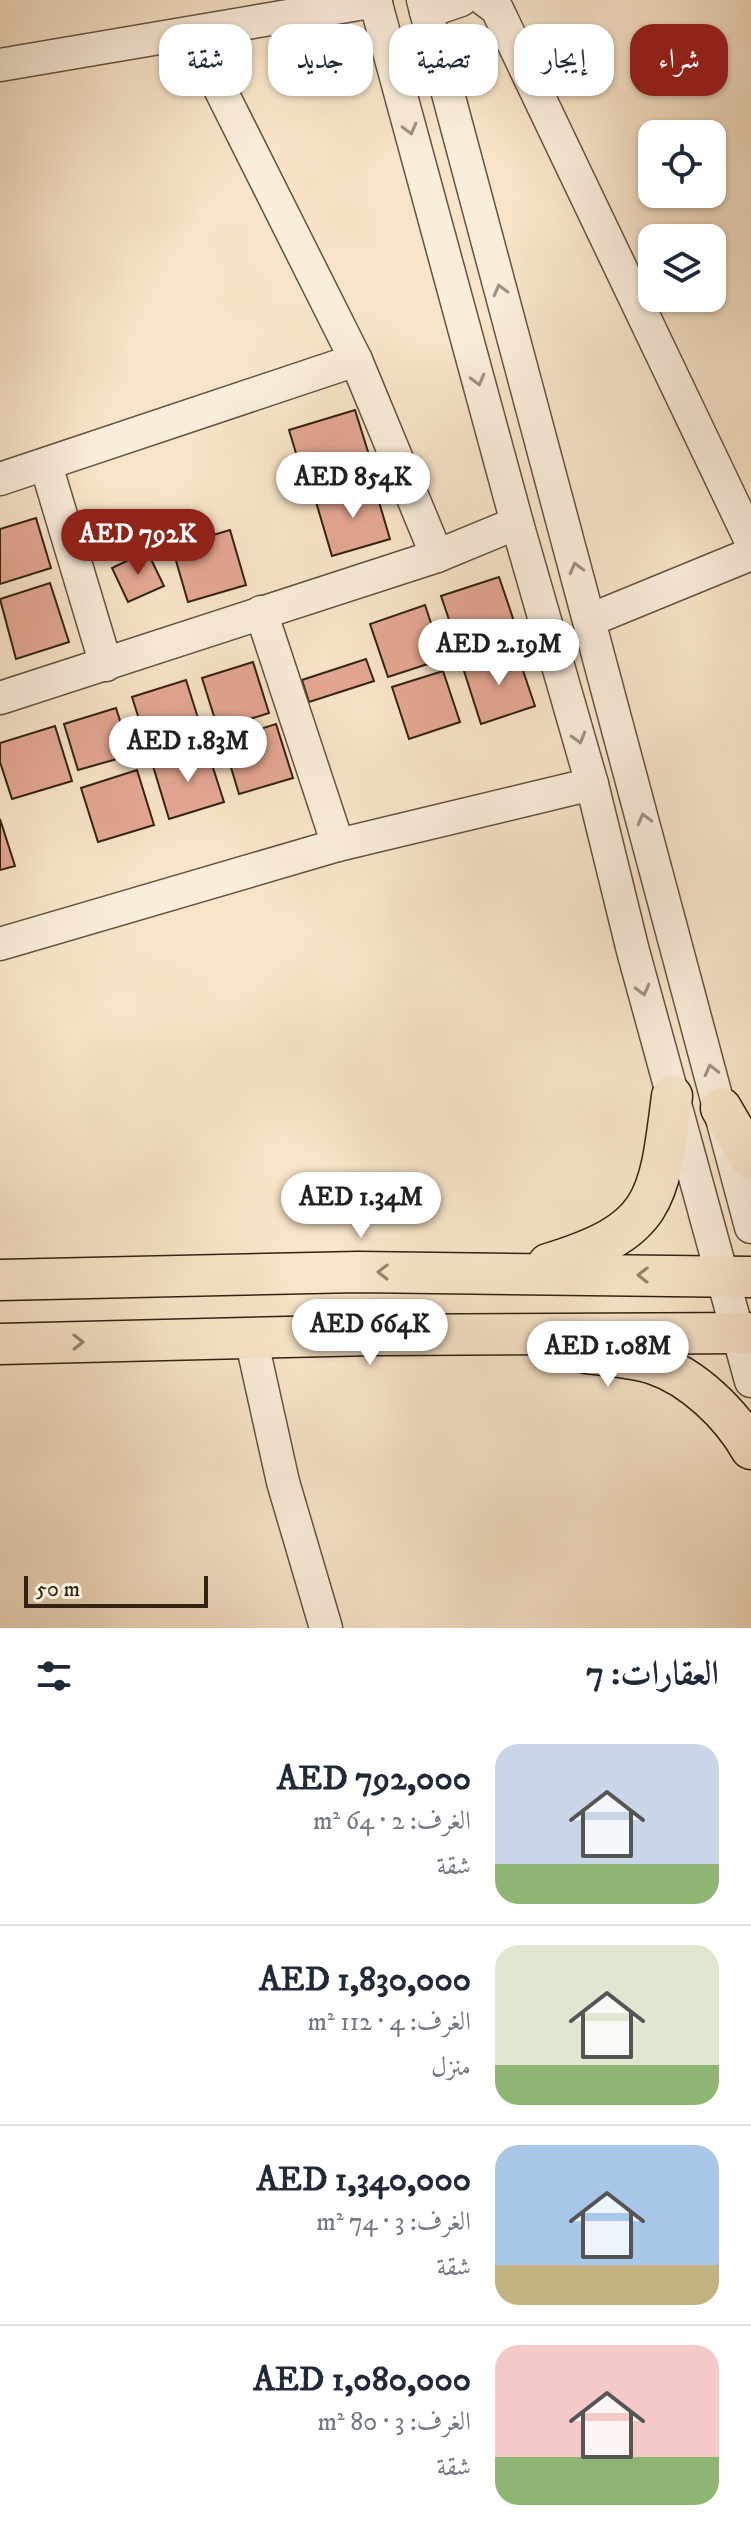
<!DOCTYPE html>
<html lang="ar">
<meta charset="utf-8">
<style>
body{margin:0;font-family:"IM FELL DW Pica",Amiri,serif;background:#f6f6f7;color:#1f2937;direction:rtl;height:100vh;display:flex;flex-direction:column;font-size:30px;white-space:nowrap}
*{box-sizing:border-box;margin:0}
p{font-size:26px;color:#747a83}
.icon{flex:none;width:44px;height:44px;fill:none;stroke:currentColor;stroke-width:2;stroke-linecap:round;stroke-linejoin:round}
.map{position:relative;height:1628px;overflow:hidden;direction:ltr}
.panel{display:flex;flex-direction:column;background:#fff;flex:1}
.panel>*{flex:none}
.top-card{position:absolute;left:24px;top:24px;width:704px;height:72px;direction:rtl;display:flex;gap:16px}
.buttons{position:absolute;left:638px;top:120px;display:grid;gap:16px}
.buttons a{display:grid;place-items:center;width:88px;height:88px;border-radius:16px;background:#fff;box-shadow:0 2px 6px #0004;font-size:40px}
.scale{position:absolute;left:24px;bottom:20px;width:184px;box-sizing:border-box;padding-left:8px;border:4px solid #322312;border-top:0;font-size:22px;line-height:28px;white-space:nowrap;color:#322312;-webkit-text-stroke:6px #faeddb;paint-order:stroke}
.price{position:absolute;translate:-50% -68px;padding:0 18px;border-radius:28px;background:#fff;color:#222;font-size:26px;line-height:52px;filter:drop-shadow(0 2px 4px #0008)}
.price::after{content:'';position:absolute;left:50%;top:48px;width:24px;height:18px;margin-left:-12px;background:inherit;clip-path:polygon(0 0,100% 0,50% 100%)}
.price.active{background:#8f2418;color:#fff}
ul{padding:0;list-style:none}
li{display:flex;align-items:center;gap:24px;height:200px;padding:0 32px}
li+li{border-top:2px solid #e0e1e3}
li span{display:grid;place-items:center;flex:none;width:224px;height:160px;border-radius:24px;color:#555}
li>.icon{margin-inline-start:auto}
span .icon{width:96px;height:96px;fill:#fffc;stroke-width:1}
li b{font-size:34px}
h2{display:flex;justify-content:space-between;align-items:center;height:96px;padding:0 32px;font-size:34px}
.tag{padding:0 28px;border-radius:24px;background:#fff;box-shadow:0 2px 6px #0004;font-size:28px;line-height:72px}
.tag.active{background:#8f2418;color:#fff}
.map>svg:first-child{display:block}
.building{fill:#e5a793;stroke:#322312;stroke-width:2}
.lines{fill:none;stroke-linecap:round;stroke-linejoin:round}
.minor-casing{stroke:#645340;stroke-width:35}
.major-casing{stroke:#322312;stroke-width:43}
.minor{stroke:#faeddb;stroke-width:32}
.major{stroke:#f8e4c8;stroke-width:40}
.oneway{stroke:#a09281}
.oneway2{stroke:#95846d}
</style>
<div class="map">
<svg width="751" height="1628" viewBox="0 0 751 1628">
<rect width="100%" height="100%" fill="#f8e4c8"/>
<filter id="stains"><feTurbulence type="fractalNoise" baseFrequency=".0025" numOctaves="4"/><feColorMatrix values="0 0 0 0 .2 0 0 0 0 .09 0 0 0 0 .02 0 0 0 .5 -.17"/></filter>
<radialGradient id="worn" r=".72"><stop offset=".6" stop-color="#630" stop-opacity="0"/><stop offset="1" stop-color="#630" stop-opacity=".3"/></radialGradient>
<g class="building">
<polygon points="355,410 375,474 308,493 289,430"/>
<polygon points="374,485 390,539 332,556 316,502"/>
<polygon points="36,518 51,568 0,584 0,529"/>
<polygon points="230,530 246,585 188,602 172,547"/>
<polygon points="147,551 164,586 128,602 112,568"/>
<polygon points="499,577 519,636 461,655 441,596"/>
<polygon points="50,583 69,642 16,659 0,599"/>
<polygon points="425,605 443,659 388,677 370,624"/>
<polygon points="516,650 535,706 481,724 463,668"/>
<polygon points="366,659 374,681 309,702 302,680"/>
<polygon points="253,662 269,713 218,729 202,678"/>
<polygon points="443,671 460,722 409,739 392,687"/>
<polygon points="186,680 204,737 150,754 132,697"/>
<polygon points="116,708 131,755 78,770 64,724"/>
<polygon points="276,724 293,778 239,794 223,741"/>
<polygon points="55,726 72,781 12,799 0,762 0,743"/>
<polygon points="207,749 224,802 169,819 153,766"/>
<polygon points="137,770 154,825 98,842 81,788"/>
<polygon points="0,819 15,866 0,870"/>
</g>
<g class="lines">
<defs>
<g id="minor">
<polyline points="375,0 517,523 592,784 633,951 751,1381"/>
<polyline points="423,0 751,1227"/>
<polyline points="485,0 497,9 751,541"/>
<polyline points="426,12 461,0"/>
<polyline points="192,33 356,360 437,556"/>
<polyline points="0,65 376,1"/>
<polyline points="46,465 106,665"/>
<polyline points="0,479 356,360"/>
<polyline points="261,612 338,845"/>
<polyline points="590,620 751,554"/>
<polyline points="0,698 437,556 517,523"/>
<polyline points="0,944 338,845 592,784"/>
<polyline points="251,1338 283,1482 326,1628"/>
</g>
<g id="major">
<polyline points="721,1108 751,1159"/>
<path d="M548,1264C656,1231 659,1202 672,1096"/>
<polyline points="0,1280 358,1272 751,1277"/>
<polyline points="0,1344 372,1335 751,1333"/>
<path d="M586,1353C608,1356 633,1357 654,1364C693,1377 731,1414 751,1449"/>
</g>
</defs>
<use href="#minor" class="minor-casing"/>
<use href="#major" class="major-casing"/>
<use href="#minor" class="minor"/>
<use href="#major" class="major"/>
</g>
<defs><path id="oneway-chevron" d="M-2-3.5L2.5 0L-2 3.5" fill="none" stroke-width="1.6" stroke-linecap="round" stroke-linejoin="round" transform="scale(2)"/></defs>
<g class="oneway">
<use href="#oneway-chevron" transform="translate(410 129) rotate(75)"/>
<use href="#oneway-chevron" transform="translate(500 290) rotate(-105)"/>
<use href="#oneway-chevron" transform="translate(478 380) rotate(75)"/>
<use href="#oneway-chevron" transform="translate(576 568) rotate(-105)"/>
<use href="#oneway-chevron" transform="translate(579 738) rotate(74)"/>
<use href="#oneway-chevron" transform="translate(644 819) rotate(-105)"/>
<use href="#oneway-chevron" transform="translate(643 990) rotate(75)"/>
<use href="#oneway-chevron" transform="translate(711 1070) rotate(-104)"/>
</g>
<g class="oneway2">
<use href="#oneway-chevron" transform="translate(383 1272) rotate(-179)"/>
<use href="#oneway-chevron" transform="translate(643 1275) rotate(-179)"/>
<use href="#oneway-chevron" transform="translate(78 1342) rotate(-1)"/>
</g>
<rect width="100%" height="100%" filter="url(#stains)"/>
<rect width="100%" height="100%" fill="url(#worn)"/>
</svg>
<div class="buttons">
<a><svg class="icon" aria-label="locate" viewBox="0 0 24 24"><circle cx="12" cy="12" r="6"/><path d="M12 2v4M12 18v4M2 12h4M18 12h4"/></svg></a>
<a><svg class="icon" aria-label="layers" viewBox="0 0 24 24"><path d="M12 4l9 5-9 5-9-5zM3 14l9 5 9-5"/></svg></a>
</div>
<div class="scale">50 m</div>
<b class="price" style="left:353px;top:520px">AED 854K</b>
<b class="price active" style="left:138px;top:577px">AED 792K</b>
<b class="price" style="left:499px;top:687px">AED 2.19M</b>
<b class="price" style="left:188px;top:784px">AED 1.83M</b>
<b class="price" style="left:361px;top:1240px">AED 1.34M</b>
<b class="price" style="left:370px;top:1367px">AED 664K</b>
<b class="price" style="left:608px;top:1389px">AED 1.08M</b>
<div class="top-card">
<a class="tag active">شراء</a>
<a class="tag">إيجار</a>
<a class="tag">تصفية</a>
<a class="tag">جديد</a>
<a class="tag">شقة</a>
</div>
</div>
<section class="panel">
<h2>العقارات: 7<svg class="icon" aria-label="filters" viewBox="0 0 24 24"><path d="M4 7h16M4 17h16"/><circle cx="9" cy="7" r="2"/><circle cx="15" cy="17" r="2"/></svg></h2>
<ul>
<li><span style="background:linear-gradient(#c9d6e8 75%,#8fb573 0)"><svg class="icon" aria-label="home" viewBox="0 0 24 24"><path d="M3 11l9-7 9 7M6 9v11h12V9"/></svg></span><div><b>AED 792,000</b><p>الغرف: 2 · 64 m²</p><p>شقة</p></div></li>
<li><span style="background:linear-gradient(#dfe7d0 75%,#8fb573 0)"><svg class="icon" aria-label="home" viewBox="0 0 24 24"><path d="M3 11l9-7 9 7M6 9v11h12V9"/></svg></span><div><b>AED 1,830,000</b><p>الغرف: 4 · 112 m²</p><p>منزل</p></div></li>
<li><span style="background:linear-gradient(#a9c7e8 75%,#c2b280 0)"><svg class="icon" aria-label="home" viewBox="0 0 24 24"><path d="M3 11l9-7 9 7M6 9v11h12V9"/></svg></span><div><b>AED 1,340,000</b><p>الغرف: 3 · 74 m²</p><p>شقة</p></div></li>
<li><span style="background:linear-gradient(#f6c9c9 70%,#8fb573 0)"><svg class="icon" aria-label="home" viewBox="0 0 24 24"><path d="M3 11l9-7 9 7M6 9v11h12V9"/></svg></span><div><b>AED 1,080,000</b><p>الغرف: 3 · 80 m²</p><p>شقة</p></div></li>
</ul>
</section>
